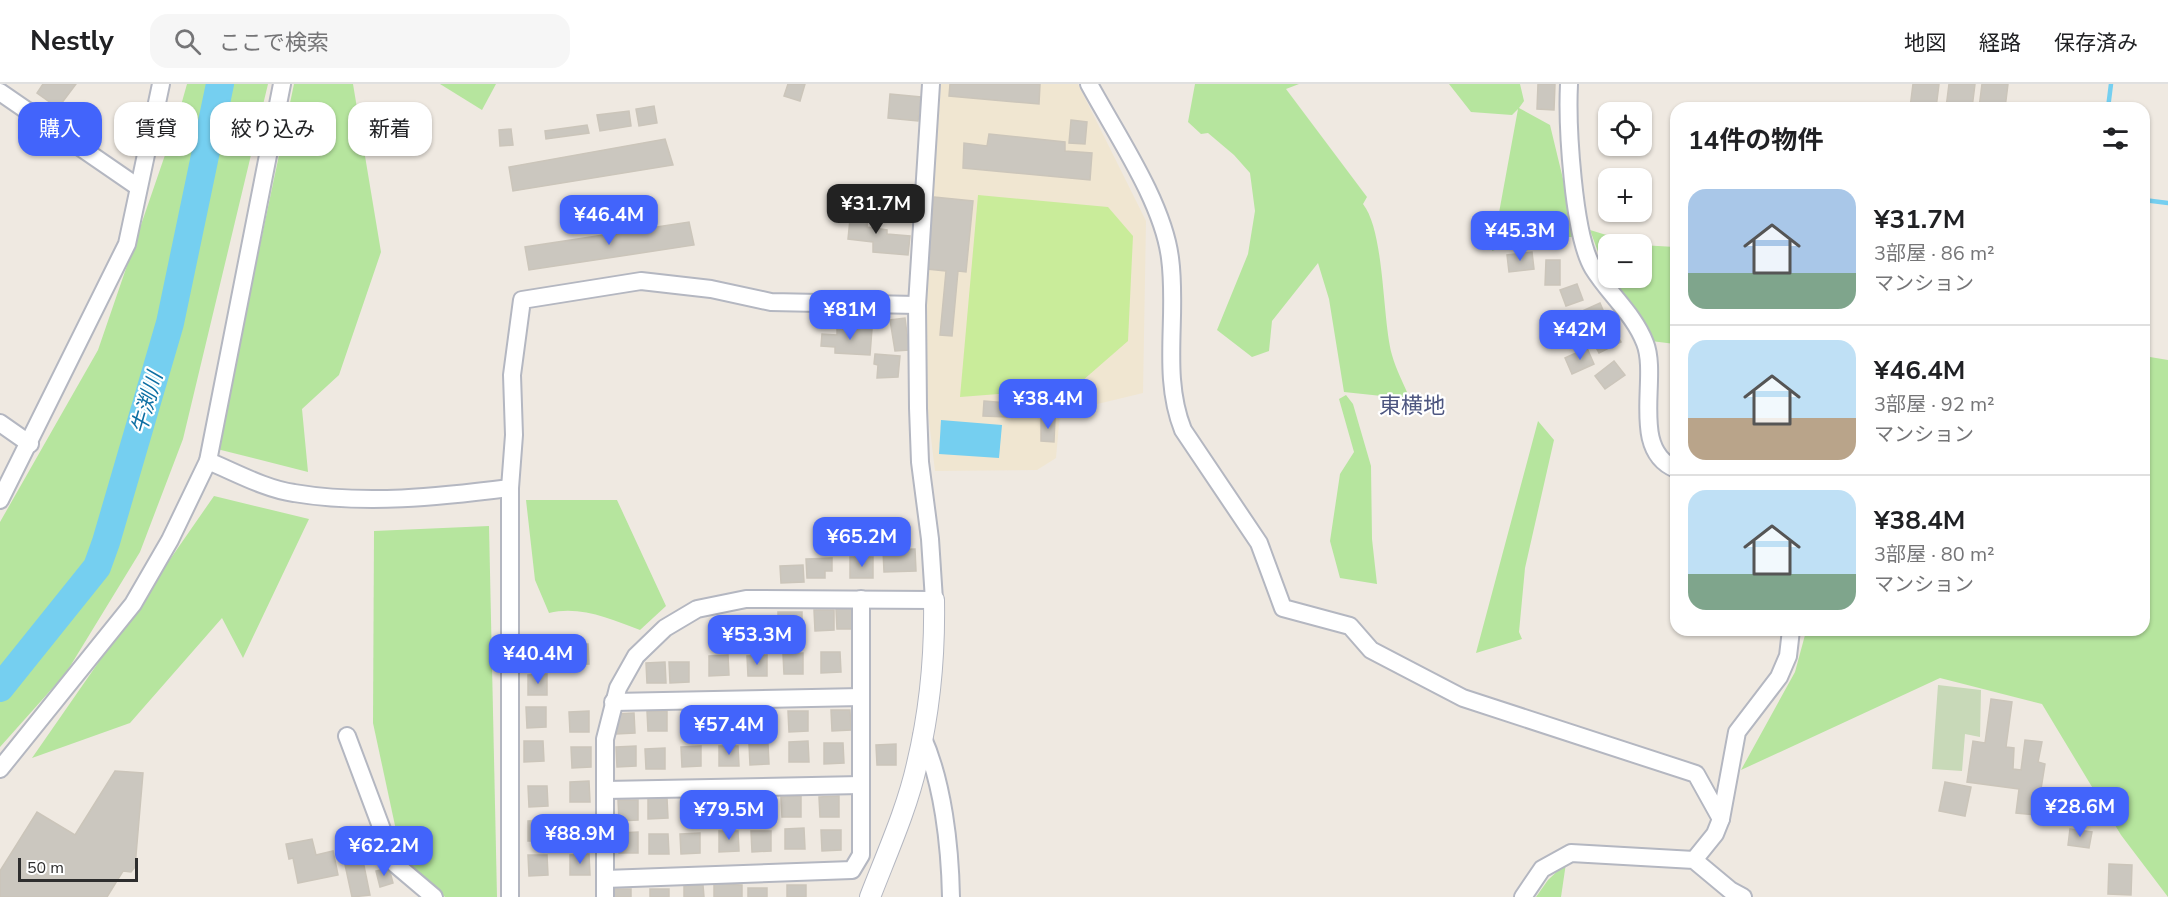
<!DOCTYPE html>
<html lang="ja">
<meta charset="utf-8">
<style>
body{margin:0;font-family:"Nunito Sans","Noto Sans JP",sans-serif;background:#f6f6f6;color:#202124;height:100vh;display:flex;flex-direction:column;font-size:22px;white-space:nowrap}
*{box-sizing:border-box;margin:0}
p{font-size:20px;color:#757577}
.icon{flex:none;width:33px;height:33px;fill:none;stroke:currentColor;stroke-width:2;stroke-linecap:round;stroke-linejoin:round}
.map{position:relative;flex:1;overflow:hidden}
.sheet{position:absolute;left:1670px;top:18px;width:480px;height:534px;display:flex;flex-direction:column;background:#fff;border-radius:18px;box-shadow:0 2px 4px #0004}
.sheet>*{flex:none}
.top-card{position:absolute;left:18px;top:18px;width:570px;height:54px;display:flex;gap:12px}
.buttons{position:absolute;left:1598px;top:18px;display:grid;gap:12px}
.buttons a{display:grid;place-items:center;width:54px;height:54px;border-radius:12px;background:#fff;box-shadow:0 2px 4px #0004;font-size:30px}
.scale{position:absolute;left:18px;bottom:15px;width:120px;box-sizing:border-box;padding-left:6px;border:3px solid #2e2e2e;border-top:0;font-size:16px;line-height:21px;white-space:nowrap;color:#2e2e2e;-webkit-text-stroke:4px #fff;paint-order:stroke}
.price{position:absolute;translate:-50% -51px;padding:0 14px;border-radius:12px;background:#4264fb;color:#fff;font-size:20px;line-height:39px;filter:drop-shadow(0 2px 3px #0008)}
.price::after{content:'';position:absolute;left:50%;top:36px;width:18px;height:14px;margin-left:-9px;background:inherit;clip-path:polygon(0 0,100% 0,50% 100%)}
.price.selected{background:#222;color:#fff}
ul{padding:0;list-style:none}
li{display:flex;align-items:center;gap:18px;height:150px;padding:0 18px}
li+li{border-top:2px solid #e0e0e0}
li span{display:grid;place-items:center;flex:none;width:168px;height:120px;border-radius:18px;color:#555}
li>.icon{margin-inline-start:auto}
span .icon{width:72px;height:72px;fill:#fffc;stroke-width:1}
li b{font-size:26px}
h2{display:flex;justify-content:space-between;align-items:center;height:72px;padding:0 18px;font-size:26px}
.pill{padding:0 21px;border-radius:18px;background:#fff;box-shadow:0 2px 4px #0004;font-size:21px;line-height:54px}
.pill.selected{background:#4264fb;color:#fff}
header{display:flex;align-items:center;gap:36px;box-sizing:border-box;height:84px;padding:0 30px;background:#fff;border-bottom:2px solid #e0e0e0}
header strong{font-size:28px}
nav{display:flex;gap:33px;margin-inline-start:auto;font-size:21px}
.search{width:420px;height:54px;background:#f6f6f6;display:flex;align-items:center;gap:15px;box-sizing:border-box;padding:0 21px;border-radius:18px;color:#757577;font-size:22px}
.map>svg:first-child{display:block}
.education{fill:#f0e6d1}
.green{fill:#b6e59e}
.cemetery{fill:#c8d9b8}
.pitch{fill:#c9ec9a}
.water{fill:#75cff0}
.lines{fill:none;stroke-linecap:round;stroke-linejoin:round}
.stream{stroke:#75cff0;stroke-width:4.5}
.river{stroke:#75cff0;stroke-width:28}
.building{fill:#cbc7bf;stroke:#cbc5ba;stroke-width:1.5}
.minor-casing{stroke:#b4b7c1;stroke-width:20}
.tertiary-casing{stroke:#b4b7c1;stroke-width:22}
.minor{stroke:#fff;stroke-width:16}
.tertiary{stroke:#fff;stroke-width:20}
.labels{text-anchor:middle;stroke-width:4.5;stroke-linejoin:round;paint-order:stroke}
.water-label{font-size:21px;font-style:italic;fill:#0d6fa3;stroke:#fff}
.quarter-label{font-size:22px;fill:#4d5680;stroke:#fff}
</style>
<header>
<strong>Nestly</strong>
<div class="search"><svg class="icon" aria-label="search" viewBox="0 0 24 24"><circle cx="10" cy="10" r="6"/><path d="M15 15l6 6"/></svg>ここで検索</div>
<nav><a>地図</a><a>経路</a><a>保存済み</a></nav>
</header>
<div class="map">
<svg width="2168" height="813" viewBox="0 0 2168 813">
<rect width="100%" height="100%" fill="#efe9e1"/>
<polygon class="education" points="941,0 1078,0 1146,137 1143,309 1060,329 1056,374 1037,386 935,387 926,312 925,220"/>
<g class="green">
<polygon points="187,0 268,0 183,355 140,468 66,589 0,663 0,438 98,266 176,39"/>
<polygon points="294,0 353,0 381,168 339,291 302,325 308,388 217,365"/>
<polygon points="440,0 496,0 482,26"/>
<path d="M1195,0H1299L1286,5L1367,113L1363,120C1385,148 1382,235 1392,271C1396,286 1404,300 1410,315L1344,308L1329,215L1318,179L1272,237L1269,267L1252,273L1217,246L1248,170L1255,127L1250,89L1234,71L1208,49L1201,50L1188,38Z"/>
<polygon points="1449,0 1520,0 1524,17 1519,24 1550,41 1577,153 1530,153 1492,167 1518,25 1512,31 1471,28"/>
<polygon points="1590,146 1636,160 1608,160 1608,194 1641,194 1641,161 1675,163 1675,260 1651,257 1612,206"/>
<polygon points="2144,272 2168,276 2168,813 2121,751 2042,620 1940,594 1741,686 1795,588 1805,551 1804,546 2144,546"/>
<polygon points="1346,311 1353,320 1371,382 1372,455 1377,500 1340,494 1330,457 1340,390 1354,368 1339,315"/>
<polygon points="1538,337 1554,356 1525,484 1519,548 1522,555 1476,569"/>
<polygon points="214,412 309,435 243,574 222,534 130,639 32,674"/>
<path d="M526,416H617L666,522L640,546C612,535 579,521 549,529L535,496Z"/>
<polygon points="489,442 497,813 445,813 402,774 373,639 374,447"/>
<polygon points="1566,779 1561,813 1536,813 1548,796"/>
</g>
<polygon class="cemetery" points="1938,601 1981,606 1980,653 1965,650 1962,687 1932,685"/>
<polygon class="pitch" points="978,111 1108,123 1133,152 1128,257 1074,304 960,313"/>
<polygon class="water" points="941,336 1002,341 999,374 939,370"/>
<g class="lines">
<g class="stream">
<polyline points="2108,24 2111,0"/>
<polyline points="2144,116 2168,119"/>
</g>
<polyline class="river" points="0,604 97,483 106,458 170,239 220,0"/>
</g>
<g class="building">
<polygon points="43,0 76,0 58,24 37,9"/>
<polygon points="788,0 805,0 800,17 784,12"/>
<polygon points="950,0 1040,0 1039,20 949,12"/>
<polygon points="1538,0 1555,0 1554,26 1537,25"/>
<polygon points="1913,0 1939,0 1936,24 1910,24"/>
<polygon points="1949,0 1975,0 1972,24 1946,24"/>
<polygon points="1982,0 2008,0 2005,24 1979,24"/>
<polygon points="890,10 921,13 918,37 888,34"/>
<polygon points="654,22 657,39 639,42 636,25"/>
<polygon points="629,27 631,42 600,47 597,31"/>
<polygon points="1071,36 1087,38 1085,60 1069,59"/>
<polygon points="587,41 589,49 546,55 545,47"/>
<polygon points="511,45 513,61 500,62 499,46"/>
<polygon points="989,50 1065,58 1065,67 1092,69 1090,96 963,84 964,59 987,62"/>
<polygon points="665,55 673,81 513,107 509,83"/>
<polygon points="934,113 973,117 966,188 958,187 952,252 940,251 946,187 927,185"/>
<polygon points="851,125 868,126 867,143 887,146 887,150 910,152 908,171 873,168 873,158 848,155"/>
<polygon points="689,138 694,161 529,186 525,163"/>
<polygon points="1532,168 1534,185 1509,188 1507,171"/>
<polygon points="1546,176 1560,176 1560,201 1545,201"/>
<polygon points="1577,200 1583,216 1566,222 1560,206"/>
<polygon points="1600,219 1607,235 1584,245 1578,229"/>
<polygon points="905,234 909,266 895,267 890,236"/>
<polygon points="837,243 872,245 870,271 835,269 835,263 821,262 822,250 837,251"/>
<polygon points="1613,243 1621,258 1599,269 1591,254"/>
<polygon points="1587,264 1594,280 1572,290 1565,274"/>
<polygon points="875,270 900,272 898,293 877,294 878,281 874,280"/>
<polygon points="1614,277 1625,291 1605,305 1595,292"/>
<polygon points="984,317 1008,319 1007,333 983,332"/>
<polygon points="1041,334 1055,334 1054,358 1041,357"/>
<polygon points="915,465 916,487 884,488 883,466"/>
<rect x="850" y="473" width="23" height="21"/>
<polygon points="832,474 832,487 825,487 825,494 807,494 806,475"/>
<polygon points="803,481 804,498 781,499 780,482"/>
<polygon points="856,524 856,545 837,545 836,525"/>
<polygon points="814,526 834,526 834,546 815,547"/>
<rect x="778" y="528" width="24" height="24"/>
<polygon points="588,560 589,580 569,581 569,561"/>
<rect x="528" y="561" width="19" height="20"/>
<polygon points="821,568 840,568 841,588 821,589"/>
<polygon points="803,569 803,590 784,590 783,570"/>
<polygon points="728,571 729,591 709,592 709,572"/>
<polygon points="767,571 767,592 748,592 747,572"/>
<polygon points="665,578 666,599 647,599 646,579"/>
<polygon points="669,578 689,578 689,598 670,599"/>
<polygon points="547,590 547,611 528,611 528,591"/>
<polygon points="1991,615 2012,618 2006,663 2014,664 2013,685 2021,686 2025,656 2042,658 2038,678 2045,680 2041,705 2084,712 2081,732 2068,731 2067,734 2016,729 2019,705 1967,698 1973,657 1985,659"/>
<polygon points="526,623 546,623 546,643 527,644"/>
<polygon points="719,623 738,623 739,643 719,644"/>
<polygon points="687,624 707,624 707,644 688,645"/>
<polygon points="753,624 773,624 773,644 754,645"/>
<polygon points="831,626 850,626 851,646 832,647"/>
<polygon points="589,627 589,648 570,648 569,628"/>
<polygon points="647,627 667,627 667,647 648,647"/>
<polygon points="788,627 808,627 808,647 789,648"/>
<polygon points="634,629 635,649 616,650 615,630"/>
<polygon points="524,657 543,657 544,677 524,678"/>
<polygon points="808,657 809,678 789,678 789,658"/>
<polygon points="824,659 843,659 844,679 824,680"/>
<polygon points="749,660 768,660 769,680 750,681"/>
<polygon points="896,660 896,681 877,681 876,661"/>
<polygon points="636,662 636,682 617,683 616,663"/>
<polygon points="701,662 701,682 682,683 681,663"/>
<polygon points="719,662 738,662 739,682 719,682"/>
<polygon points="571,663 591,663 591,683 572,684"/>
<polygon points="665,664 665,685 646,685 645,665"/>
<polygon points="115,687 143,689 135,783 131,788 123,787 107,813 0,813 0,787 37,728 75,751"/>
<polygon points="589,697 590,718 570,718 570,698"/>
<polygon points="1945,698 1971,703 1965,732 1939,727"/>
<polygon points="528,702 547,702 548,722 529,723"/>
<polygon points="707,710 708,731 689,731 688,711"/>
<polygon points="801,712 801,733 782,733 781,713"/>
<polygon points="839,712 839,733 820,733 819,713"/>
<polygon points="774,713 775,734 755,734 755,714"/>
<polygon points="648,714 667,714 668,734 648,735"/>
<polygon points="716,714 736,714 736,734 717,735"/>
<polygon points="618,716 638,716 638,736 619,737"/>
<polygon points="569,734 589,734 589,754 570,755"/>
<polygon points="547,736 547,757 528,757 528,737"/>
<polygon points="804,744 805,765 785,765 785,745"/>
<polygon points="2070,745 2092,748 2089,764 2068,761"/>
<polygon points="821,746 841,746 841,766 822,767"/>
<polygon points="719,747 738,747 739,767 719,768"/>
<polygon points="751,747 771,747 771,767 752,768"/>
<polygon points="638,748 638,769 619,769 618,749"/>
<polygon points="700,749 700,769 681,770 680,750"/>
<polygon points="649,750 668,750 669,770 649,770"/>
<polygon points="312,755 316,771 333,767 338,791 298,799 293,774 289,775 286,760"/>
<polygon points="589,770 590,791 570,791 570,771"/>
<polygon points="528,771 547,771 548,791 529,792"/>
<polygon points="362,772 370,811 352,813 344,776"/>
<polygon points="2109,780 2132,781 2131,811 2108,810"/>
<polygon points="389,784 393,799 380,803 376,787"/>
<polygon points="714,800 742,801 742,813 714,813"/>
<polygon points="703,801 704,813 684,813 684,802"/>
<rect x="787" y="801" width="19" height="12"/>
<rect x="748" y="804" width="19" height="9"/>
<rect x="611" y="805" width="20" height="8"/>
<rect x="650" y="805" width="19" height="8"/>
</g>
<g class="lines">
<defs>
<g id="minor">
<path d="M1089,0C1116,50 1163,118 1170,174C1178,232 1161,291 1183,346L1259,459L1283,524L1350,542L1371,566L1463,614L1696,690L1721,735"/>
<path d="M1569,0C1567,41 1573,151 1593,184C1609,210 1634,230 1645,259C1659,294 1629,366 1676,385"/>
<polyline points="0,8 138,103"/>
<polyline points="0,339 30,360"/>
<path d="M208,377C235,388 265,405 294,409C365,421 439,413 510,404"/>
<polyline points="0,416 127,160 161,0"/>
<polyline points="613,618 861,613"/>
<polyline points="347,652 395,780 434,813"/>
<path d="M922,652C943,698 950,762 951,813"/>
<polyline points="0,685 133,520 170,456 208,377 282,0"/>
<polyline points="605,706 861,701"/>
<polyline points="1694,776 1715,750 1721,735 1737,648 1779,593 1788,572 1791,546"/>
<polyline points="605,795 852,786 861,771 861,515"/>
<polyline points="510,813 510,404 514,351 512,291 522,216 641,197 711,205 771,218 917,221"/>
<polyline points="605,813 605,655 618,604 636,572 665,544 697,525 746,515 934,516 930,455 920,378 918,324 917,221 931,0"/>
<polyline points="1523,813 1542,785 1571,769 1694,776 1730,806 1743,813"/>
</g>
<path id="tertiary" d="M870,813C887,769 907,725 917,680C930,626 935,572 934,516"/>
</defs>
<use href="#minor" class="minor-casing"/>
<use href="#tertiary" class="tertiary-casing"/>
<use href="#minor" class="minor"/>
<use href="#tertiary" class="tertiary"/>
</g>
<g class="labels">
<g class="water-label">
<text transform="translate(147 319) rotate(-74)" y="7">牛渕川</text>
</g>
<g class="quarter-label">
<text x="1412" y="329">東横地</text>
</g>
</g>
</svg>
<div class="buttons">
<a><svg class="icon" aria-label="locate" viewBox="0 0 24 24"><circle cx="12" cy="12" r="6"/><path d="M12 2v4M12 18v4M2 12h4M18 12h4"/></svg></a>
<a>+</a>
<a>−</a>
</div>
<div class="scale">50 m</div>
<b class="price selected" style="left:876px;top:151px">¥31.7M</b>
<b class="price" style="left:609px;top:162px">¥46.4M</b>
<b class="price" style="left:1520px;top:178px">¥45.3M</b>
<b class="price" style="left:850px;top:257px">¥81M</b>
<b class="price" style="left:1580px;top:277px">¥42M</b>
<b class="price" style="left:1048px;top:346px">¥38.4M</b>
<b class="price" style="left:862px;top:484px">¥65.2M</b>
<b class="price" style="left:757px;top:582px">¥53.3M</b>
<b class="price" style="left:538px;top:601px">¥40.4M</b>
<b class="price" style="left:729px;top:672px">¥57.4M</b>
<b class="price" style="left:2080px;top:754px">¥28.6M</b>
<b class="price" style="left:729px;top:757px">¥79.5M</b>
<b class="price" style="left:580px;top:781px">¥88.9M</b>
<b class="price" style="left:384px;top:793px">¥62.2M</b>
<div class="top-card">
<a class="pill selected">購入</a>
<a class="pill">賃貸</a>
<a class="pill">絞り込み</a>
<a class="pill">新着</a>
</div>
<section class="sheet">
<h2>14件の物件<svg class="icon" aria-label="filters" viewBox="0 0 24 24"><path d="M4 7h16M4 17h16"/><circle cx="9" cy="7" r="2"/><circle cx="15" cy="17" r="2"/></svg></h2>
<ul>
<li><span style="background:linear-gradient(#a9c7e8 70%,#7fa58c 0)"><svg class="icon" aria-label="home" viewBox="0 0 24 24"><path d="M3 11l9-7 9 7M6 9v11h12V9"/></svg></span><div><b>¥31.7M</b><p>3部屋 · 86 m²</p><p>マンション</p></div></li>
<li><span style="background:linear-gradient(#bfe0f5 65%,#b9a48a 0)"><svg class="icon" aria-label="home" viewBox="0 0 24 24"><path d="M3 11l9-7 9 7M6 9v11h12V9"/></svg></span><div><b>¥46.4M</b><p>3部屋 · 92 m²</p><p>マンション</p></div></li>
<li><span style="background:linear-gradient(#bfe0f5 70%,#7fa58c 0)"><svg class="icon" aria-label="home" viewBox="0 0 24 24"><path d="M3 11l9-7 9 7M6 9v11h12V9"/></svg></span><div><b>¥38.4M</b><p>3部屋 · 80 m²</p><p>マンション</p></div></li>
</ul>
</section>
</div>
